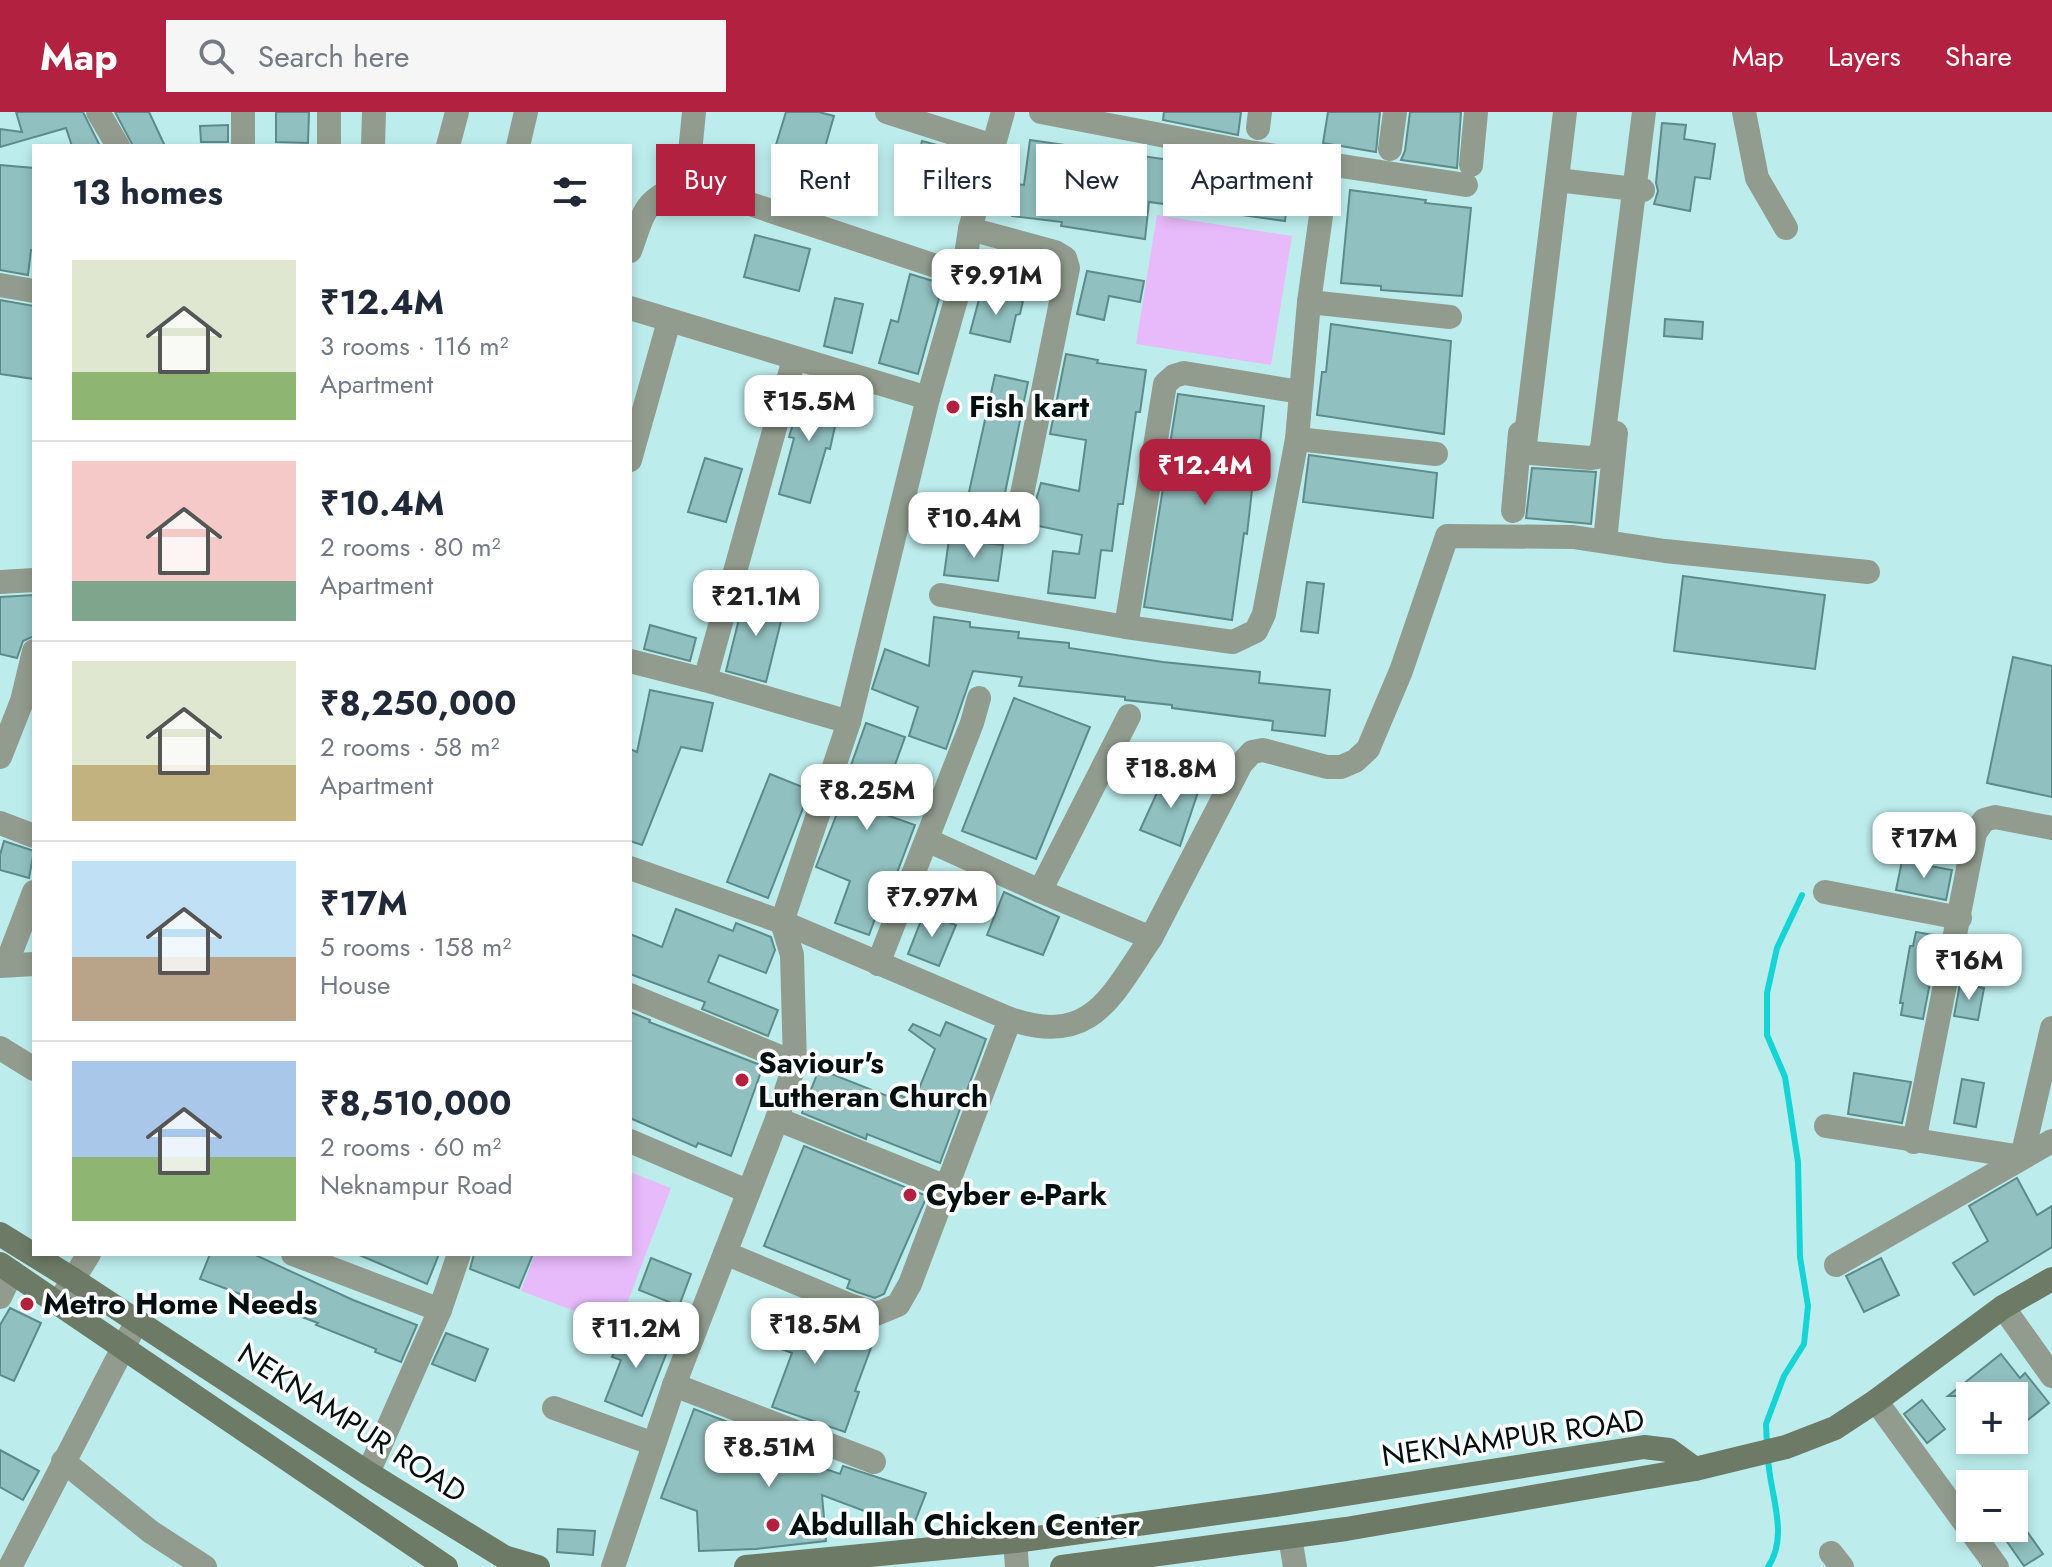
<!DOCTYPE html>
<meta charset="utf-8">
<style>
body{margin:0;font-family:Jost,sans-serif;background:#f6f6f7;color:#1f2937;height:100vh;display:flex;flex-direction:column;font-size:30px;white-space:nowrap}
*{box-sizing:border-box;margin:0}
p{font-size:26px;color:#747a83}
.icon{flex:none;width:44px;height:44px;fill:none;stroke:currentColor;stroke-width:2;stroke-linecap:round;stroke-linejoin:round}
.map{position:relative;flex:1;overflow:hidden}
.sheet{position:absolute;left:32px;top:32px;width:600px;height:1112px;display:flex;flex-direction:column;background:#fff;border-radius:0px;box-shadow:0 4px 12px #0003}
.sheet>*{flex:none}
.top-card{position:absolute;left:656px;top:32px;width:760px;height:72px;display:flex;gap:16px}
.fabs{position:absolute;left:1956px;top:1270px;display:grid;gap:16px}
.fabs a{display:grid;place-items:center;width:72px;height:72px;border-radius:0px;background:#fff;box-shadow:0 4px 12px #0003;font-size:40px}
.price{position:absolute;translate:-50% -68px;padding:0 18px;border-radius:16px;background:#fff;color:#222;font-size:26px;line-height:52px;filter:drop-shadow(0 2px 4px #0008)}
.price::after{content:'';position:absolute;left:50%;top:48px;width:24px;height:18px;margin-left:-12px;background:inherit;clip-path:polygon(0 0,100% 0,50% 100%)}
.price.on{background:#b32140;color:#fff}
ul{padding:0;list-style:none}
li{display:flex;align-items:center;gap:24px;height:200px;padding:0 40px}
li+li{border-top:2px solid #e0e1e3}
li span{display:grid;place-items:center;flex:none;width:224px;height:160px;border-radius:0px;color:#555}
li>.icon{margin-inline-start:auto}
span .icon{width:96px;height:96px;fill:#fffc;stroke-width:1}
li b{font-size:34px}
h2{display:flex;justify-content:space-between;align-items:center;height:96px;padding:0 40px;font-size:34px}
.tag{padding:0 28px;border-radius:0px;background:#fff;box-shadow:0 4px 12px #0003;font-size:28px;line-height:72px}
.tag.on{background:#b32140;color:#fff}
header{display:flex;align-items:center;gap:48px;box-sizing:border-box;height:112px;padding:0 40px;background:#b32140;color:#fff}
header strong{font-size:38px}
nav{display:flex;gap:44px;margin-inline-start:auto;font-size:28px}
.search{width:560px;height:72px;background:#f6f6f7;display:flex;align-items:center;gap:20px;box-sizing:border-box;padding:0 28px;border-radius:0px;color:#747a83;font-size:30px}
.map>svg:first-child{display:block}
.green{fill:#e7bafa}
.lines{fill:none;stroke-linecap:round;stroke-linejoin:round}
.stream{stroke:#14d4d6;stroke-width:6}
.building{fill:#90c0bf;stroke:#5d8b8a;stroke-width:2}
.street{stroke:#929c8e;stroke-width:24}
.secondary{stroke:#6c7a66;stroke-width:24}
.poi-dot{fill:#b32140;stroke:#fff;stroke-width:3}
.labels{text-anchor:middle;stroke-width:7;stroke-linejoin:round;paint-order:stroke}
.poi-label{font-size:30px;font-weight:bold;fill:#000f0f;stroke:#fff;text-anchor:start}
.street-label{font-size:30px;fill:#000f0f;stroke:#fff}
</style>
<header>
<strong>Map</strong>
<div class="search"><svg class="icon" aria-label="search" viewBox="0 0 24 24"><circle cx="10" cy="10" r="6"/><path d="M15 15l6 6"/></svg>Search here</div>
<nav><a>Map</a><a>Layers</a><a>Share</a></nav>
</header>
<div class="map">
<svg width="2052" height="1455" viewBox="0 0 2052 1455">
<rect width="100%" height="100%" fill="#bcedec"/>
<g class="green">
<polygon points="1157,103 1292,124 1271,253 1136,232"/>
<polygon points="630,1060 671,1076 618,1215 521,1179 535,1142 630,1142"/>
</g>
<g class="lines">
<g class="stream">
<polyline points="1767,1334 1766,1312 1784,1264 1804,1232 1808,1194 1800,1145 1798,1050 1785,965 1767,923 1767,881 1777,836 1802,783"/>
<path d="M1768,1345C1769,1381 1790,1422 1768,1455"/>
</g>
</g>
<g class="building">
<polygon points="16,0 83,0 100,34 72,34 66,16 0,35 0,17 22,20"/>
<polygon points="115,0 149,0 165,34 133,34"/>
<polygon points="276,0 309,0 308,31 276,30"/>
<polygon points="786,0 819,0 834,4 821,49 775,36"/>
<polygon points="1164,0 1241,0 1238,23 1163,8"/>
<polygon points="1328,0 1380,0 1376,40 1323,31"/>
<polygon points="1410,0 1461,0 1457,56 1401,48 1405,39"/>
<polygon points="1662,11 1686,13 1684,27 1715,32 1710,67 1695,65 1690,99 1654,92 1658,79 1656,71"/>
<polygon points="228,13 228,30 201,30 200,14"/>
<polygon points="1030,28 1205,53 1204,56 1290,68 1285,109 1149,90 1145,127 1061,114 1062,110 1012,104 1016,72 1024,73"/>
<polygon points="922,29 967,41 959,72 914,61"/>
<polygon points="0,53 34,56 34,138 31,138 28,163 0,158"/>
<polygon points="1350,78 1426,88 1425,91 1471,96 1462,184 1381,178 1381,174 1341,171"/>
<polygon points="755,123 810,137 799,179 744,165"/>
<polygon points="1087,159 1144,169 1140,190 1109,184 1104,208 1077,202"/>
<polygon points="910,162 943,172 918,262 879,251 891,208 898,210"/>
<polygon points="981,180 1023,189 1020,202 1016,203 1010,230 970,221"/>
<polygon points="835,186 863,192 852,241 824,234"/>
<polygon points="0,188 34,194 34,267 0,262"/>
<polygon points="1665,207 1703,210 1702,227 1664,224"/>
<polygon points="1331,212 1451,229 1444,322 1317,303 1322,260 1326,260"/>
<polygon points="1066,242 1098,248 1097,251 1146,258 1140,300 1136,300 1123,392 1118,392 1112,439 1101,438 1095,486 1048,481 1053,439 1079,442 1082,423 1029,412 1041,371 1079,379 1086,328 1050,322"/>
<polygon points="995,263 1028,270 1000,405 965,398"/>
<polygon points="804,276 841,287 830,337 826,336 810,391 779,382 794,326 789,325"/>
<polygon points="1178,282 1264,294 1255,378 1252,378 1247,422 1244,421 1232,508 1144,495"/>
<polygon points="1309,343 1437,361 1433,406 1303,390"/>
<polygon points="705,346 742,357 726,410 688,400"/>
<polygon points="1532,356 1596,360 1591,412 1526,406"/>
<polygon points="949,427 1003,433 998,469 944,463"/>
<polygon points="1683,464 1825,483 1815,557 1674,539"/>
<polygon points="1307,470 1324,472 1318,521 1301,519"/>
<polygon points="34,483 34,524 23,529 17,546 0,542 0,485"/>
<polygon points="745,483 785,493 766,570 726,559"/>
<polygon points="934,505 970,510 970,515 1019,520 1018,526 1069,531 1069,536 1163,550 1260,560 1259,571 1330,578 1325,624 1272,618 1273,609 1172,596 1172,593 1125,588 1125,585 1019,574 1022,565 973,559 946,637 909,624 918,595 872,577 885,537 929,554"/>
<polygon points="650,513 696,526 690,549 644,537"/>
<polygon points="2013,545 2052,554 2052,685 1987,671"/>
<polygon points="650,578 713,591 702,639 681,635 642,733 630,729 630,637 637,640"/>
<polygon points="1014,586 1090,615 1036,747 962,719"/>
<polygon points="866,611 905,625 878,700 915,713 889,782 885,780 869,823 835,811 850,769 816,755 849,671 845,670"/>
<polygon points="1166,661 1200,674 1180,734 1140,718"/>
<polygon points="770,662 810,678 768,786 727,770"/>
<polygon points="4,729 34,739 29,766 0,758 0,743"/>
<polygon points="1902,749 1952,758 1946,788 1896,778"/>
<polygon points="1004,780 1059,805 1043,843 987,823"/>
<polygon points="676,797 733,819 736,811 771,825 775,838 766,861 719,843 708,870 778,898 768,924 702,897 705,890 630,862 630,822 662,835"/>
<polygon points="924,801 956,813 939,854 908,842"/>
<polygon points="1916,820 1934,823 1932,832 1937,834 1923,907 1901,903 1903,891 1900,891 1910,834 1913,834"/>
<polygon points="1960,872 1984,876 1978,908 1954,904"/>
<polygon points="630,900 650,908 649,910 763,954 731,1044 698,1031 696,1035 630,1006"/>
<polygon points="946,910 986,927 940,1051 867,1022 866,1027 802,1001 819,957 887,984 889,979 914,989 935,937 909,918 913,912 940,924"/>
<polygon points="1854,961 1911,970 1902,1011 1848,1002"/>
<polygon points="1962,967 1984,971 1976,1015 1954,1011"/>
<polygon points="804,1034 927,1084 884,1182 875,1186 857,1180 847,1176 850,1168 764,1134"/>
<polygon points="2017,1066 2037,1103 2052,1094 2052,1135 1974,1183 1953,1151 1988,1129 1969,1094"/>
<polygon points="210,1142 253,1142 353,1188 417,1213 401,1250 375,1240 376,1237 316,1213 318,1211 200,1167"/>
<polygon points="357,1142 439,1142 427,1172"/>
<polygon points="474,1142 533,1142 519,1176 470,1157"/>
<polygon points="651,1146 691,1162 679,1194 639,1178"/>
<polygon points="1881,1146 1899,1183 1864,1200 1846,1164"/>
<polygon points="771,1189 838,1212 835,1219 872,1233 855,1279 859,1280 845,1320 772,1295 792,1241 756,1227"/>
<polygon points="10,1196 41,1211 14,1269 0,1263 0,1213"/>
<polygon points="625,1214 670,1232 642,1304 605,1289 621,1248 612,1245"/>
<polygon points="446,1221 488,1237 475,1269 432,1252"/>
<polygon points="2001,1242 2020,1266 2025,1261 2049,1291 2014,1319 2014,1284 1948,1284"/>
<polygon points="1922,1288 1945,1317 1927,1331 1904,1302"/>
<polygon points="694,1297 808,1341 805,1350 840,1362 843,1354 926,1381 912,1417 822,1383 826,1429 756,1437 699,1439 697,1399 661,1386"/>
<polygon points="0,1338 39,1359 23,1388 0,1375"/>
<polygon points="2021,1411 2043,1442 2024,1454 2003,1424"/>
<polygon points="558,1417 595,1419 593,1443 557,1440"/>
</g>
<g class="lines">
<g class="street">
<polyline points="98,0 118,34"/>
<polyline points="329,0 329,34"/>
<polyline points="887,0 993,34"/>
<polyline points="1041,0 1249,40 1466,73"/>
<polyline points="1565,0 1525,332 1531,341 1590,346 1597,345 1602,336 1644,0"/>
<polyline points="1744,0 1757,66 1786,116"/>
<polyline points="1258,16 1260,0"/>
<polyline points="243,34 243,0"/>
<polyline points="373,34 374,0"/>
<polyline points="448,34 457,0"/>
<polyline points="518,34 526,0"/>
<polyline points="1390,37 1395,0"/>
<polyline points="1471,53 1476,0"/>
<polyline points="1557,68 1643,78"/>
<polyline points="687,71 963,163"/>
<polyline points="970,117 1055,140 1065,146 1068,156 1019,397"/>
<path d="M630,139C645,98 643,88 687,71L694,0"/>
<polyline points="0,173 34,179"/>
<polyline points="1309,190 1450,205"/>
<polyline points="630,196 928,286"/>
<polyline points="1297,327 1436,342"/>
<polyline points="630,348 669,209"/>
<polyline points="1513,399 1520,321"/>
<polyline points="1605,429 1616,321"/>
<polyline points="0,470 34,468"/>
<polyline points="941,483 1126,515 1233,530 1256,519 1264,502 1297,327 1309,190 1328,53"/>
<polyline points="1126,515 1165,272 1174,264 1184,261 1300,280"/>
<polyline points="630,549 705,568 849,610"/>
<polyline points="705,568 794,247"/>
<polyline points="0,645 22,589 34,539"/>
<polyline points="0,711 34,724"/>
<polyline points="927,728 1040,779 1151,826 1241,652 1252,640 1263,638 1327,655 1341,655 1355,649 1368,637 1401,559 1447,424 1573,425 1665,439 1868,460"/>
<polyline points="630,756 782,810 1010,907 910,1172 898,1193 876,1202 852,1194 725,1141"/>
<polyline points="1040,779 1129,604"/>
<polyline points="1825,780 1960,806"/>
<polyline points="878,852 972,611 979,586"/>
<polyline points="6,853 34,780"/>
<polyline points="0,854 34,852"/>
<polyline points="630,883 795,951"/>
<path d="M1010,907C1092,935 1111,884 1151,826"/>
<polyline points="0,936 34,957"/>
<polyline points="777,1007 946,1075"/>
<polyline points="1826,1014 2022,1045 2052,916"/>
<polyline points="630,1029 747,1079"/>
<polyline points="1914,1030 1975,721 1984,708 1995,705 2052,716"/>
<polyline points="293,1142 440,1198"/>
<polyline points="1836,1153 2052,1029"/>
<polyline points="0,1185 12,1160"/>
<polyline points="59,1190 89,1142"/>
<polyline points="2003,1195 2052,1264"/>
<polyline points="674,1273 874,1350"/>
<polyline points="1876,1289 1997,1455"/>
<polyline points="554,1296 654,1332"/>
<polyline points="63,1349 151,1420 205,1455"/>
<polyline points="368,1361 440,1198 459,1142"/>
<polyline points="1290,1425 1295,1455"/>
<polyline points="1015,1429 1017,1455"/>
<polyline points="1831,1441 1842,1455"/>
<polyline points="10,1455 137,1209"/>
<polyline points="613,1455 674,1273 777,1007 795,951 792,843 782,810 849,610 928,286 963,163 970,117 1003,0"/>
</g>
<g class="secondary">
<polyline points="0,1122 74,1168 368,1361 504,1445 538,1455"/>
<polyline points="0,1152 446,1455"/>
<polyline points="746,1455 1015,1429 1275,1393 1644,1335 1669,1338 1695,1357"/>
<polyline points="1062,1455 1346,1417 1695,1357 1786,1335 1835,1316 1876,1289 2003,1195 2052,1167"/>
</g>
</g>
<g class="poi-dot">
<circle cx="953" cy="295" r="8"/>
<circle cx="742" cy="968" r="8"/>
<circle cx="910" cy="1083" r="8"/>
<circle cx="27" cy="1192" r="8"/>
<circle cx="773" cy="1413" r="8"/>
</g>
<g class="labels">
<g class="poi-label">
<text x="969" y="305">Fish kart</text>
<text x="758" y="961">Saviour's<tspan x="758" dy="34">Lutheran Church</tspan></text>
<text x="926" y="1093">Cyber e-Park</text>
<text x="43" y="1202">Metro Home Needs</text>
<text x="789" y="1423">Abdullah Chicken Center</text>
</g>
<g class="street-label">
<text transform="translate(352 1311) rotate(33)" y="10">NEKNAMPUR ROAD</text>
<text transform="translate(1513 1326) rotate(-8)" y="10">NEKNAMPUR ROAD</text>
</g>
</g>
</svg>
<div class="fabs">
<a>+</a>
<a>−</a>
</div>
<b class="price" style="left:996px;top:205px">₹9.91M</b>
<b class="price" style="left:809px;top:331px">₹15.5M</b>
<b class="price on" style="left:1205px;top:395px">₹12.4M</b>
<b class="price" style="left:974px;top:448px">₹10.4M</b>
<b class="price" style="left:756px;top:526px">₹21.1M</b>
<b class="price" style="left:1171px;top:698px">₹18.8M</b>
<b class="price" style="left:867px;top:720px">₹8.25M</b>
<b class="price" style="left:1924px;top:768px">₹17M</b>
<b class="price" style="left:932px;top:827px">₹7.97M</b>
<b class="price" style="left:1969px;top:890px">₹16M</b>
<b class="price" style="left:815px;top:1254px">₹18.5M</b>
<b class="price" style="left:636px;top:1258px">₹11.2M</b>
<b class="price" style="left:769px;top:1377px">₹8.51M</b>
<div class="top-card">
<a class="tag on">Buy</a>
<a class="tag">Rent</a>
<a class="tag">Filters</a>
<a class="tag">New</a>
<a class="tag">Apartment</a>
</div>
<section class="sheet">
<h2>13 homes<svg class="icon" aria-label="filters" viewBox="0 0 24 24"><path d="M4 7h16M4 17h16"/><circle cx="9" cy="7" r="2"/><circle cx="15" cy="17" r="2"/></svg></h2>
<ul>
<li><span style="background:linear-gradient(#dfe7d0 70%,#8fb573 0)"><svg class="icon" aria-label="home" viewBox="0 0 24 24"><path d="M3 11l9-7 9 7M6 9v11h12V9"/></svg></span><div><b>₹12.4M</b><p>3 rooms · 116 m²</p><p>Apartment</p></div></li>
<li><span style="background:linear-gradient(#f6c9c9 75%,#7fa58c 0)"><svg class="icon" aria-label="home" viewBox="0 0 24 24"><path d="M3 11l9-7 9 7M6 9v11h12V9"/></svg></span><div><b>₹10.4M</b><p>2 rooms · 80 m²</p><p>Apartment</p></div></li>
<li><span style="background:linear-gradient(#dfe7d0 65%,#c2b280 0)"><svg class="icon" aria-label="home" viewBox="0 0 24 24"><path d="M3 11l9-7 9 7M6 9v11h12V9"/></svg></span><div><b>₹8,250,000</b><p>2 rooms · 58 m²</p><p>Apartment</p></div></li>
<li><span style="background:linear-gradient(#bfe0f5 60%,#b9a48a 0)"><svg class="icon" aria-label="home" viewBox="0 0 24 24"><path d="M3 11l9-7 9 7M6 9v11h12V9"/></svg></span><div><b>₹17M</b><p>5 rooms · 158 m²</p><p>House</p></div></li>
<li><span style="background:linear-gradient(#a9c7e8 60%,#8fb573 0)"><svg class="icon" aria-label="home" viewBox="0 0 24 24"><path d="M3 11l9-7 9 7M6 9v11h12V9"/></svg></span><div><b>₹8,510,000</b><p>2 rooms · 60 m²</p><p>Neknampur Road</p></div></li>
</ul>
</section>
</div>
